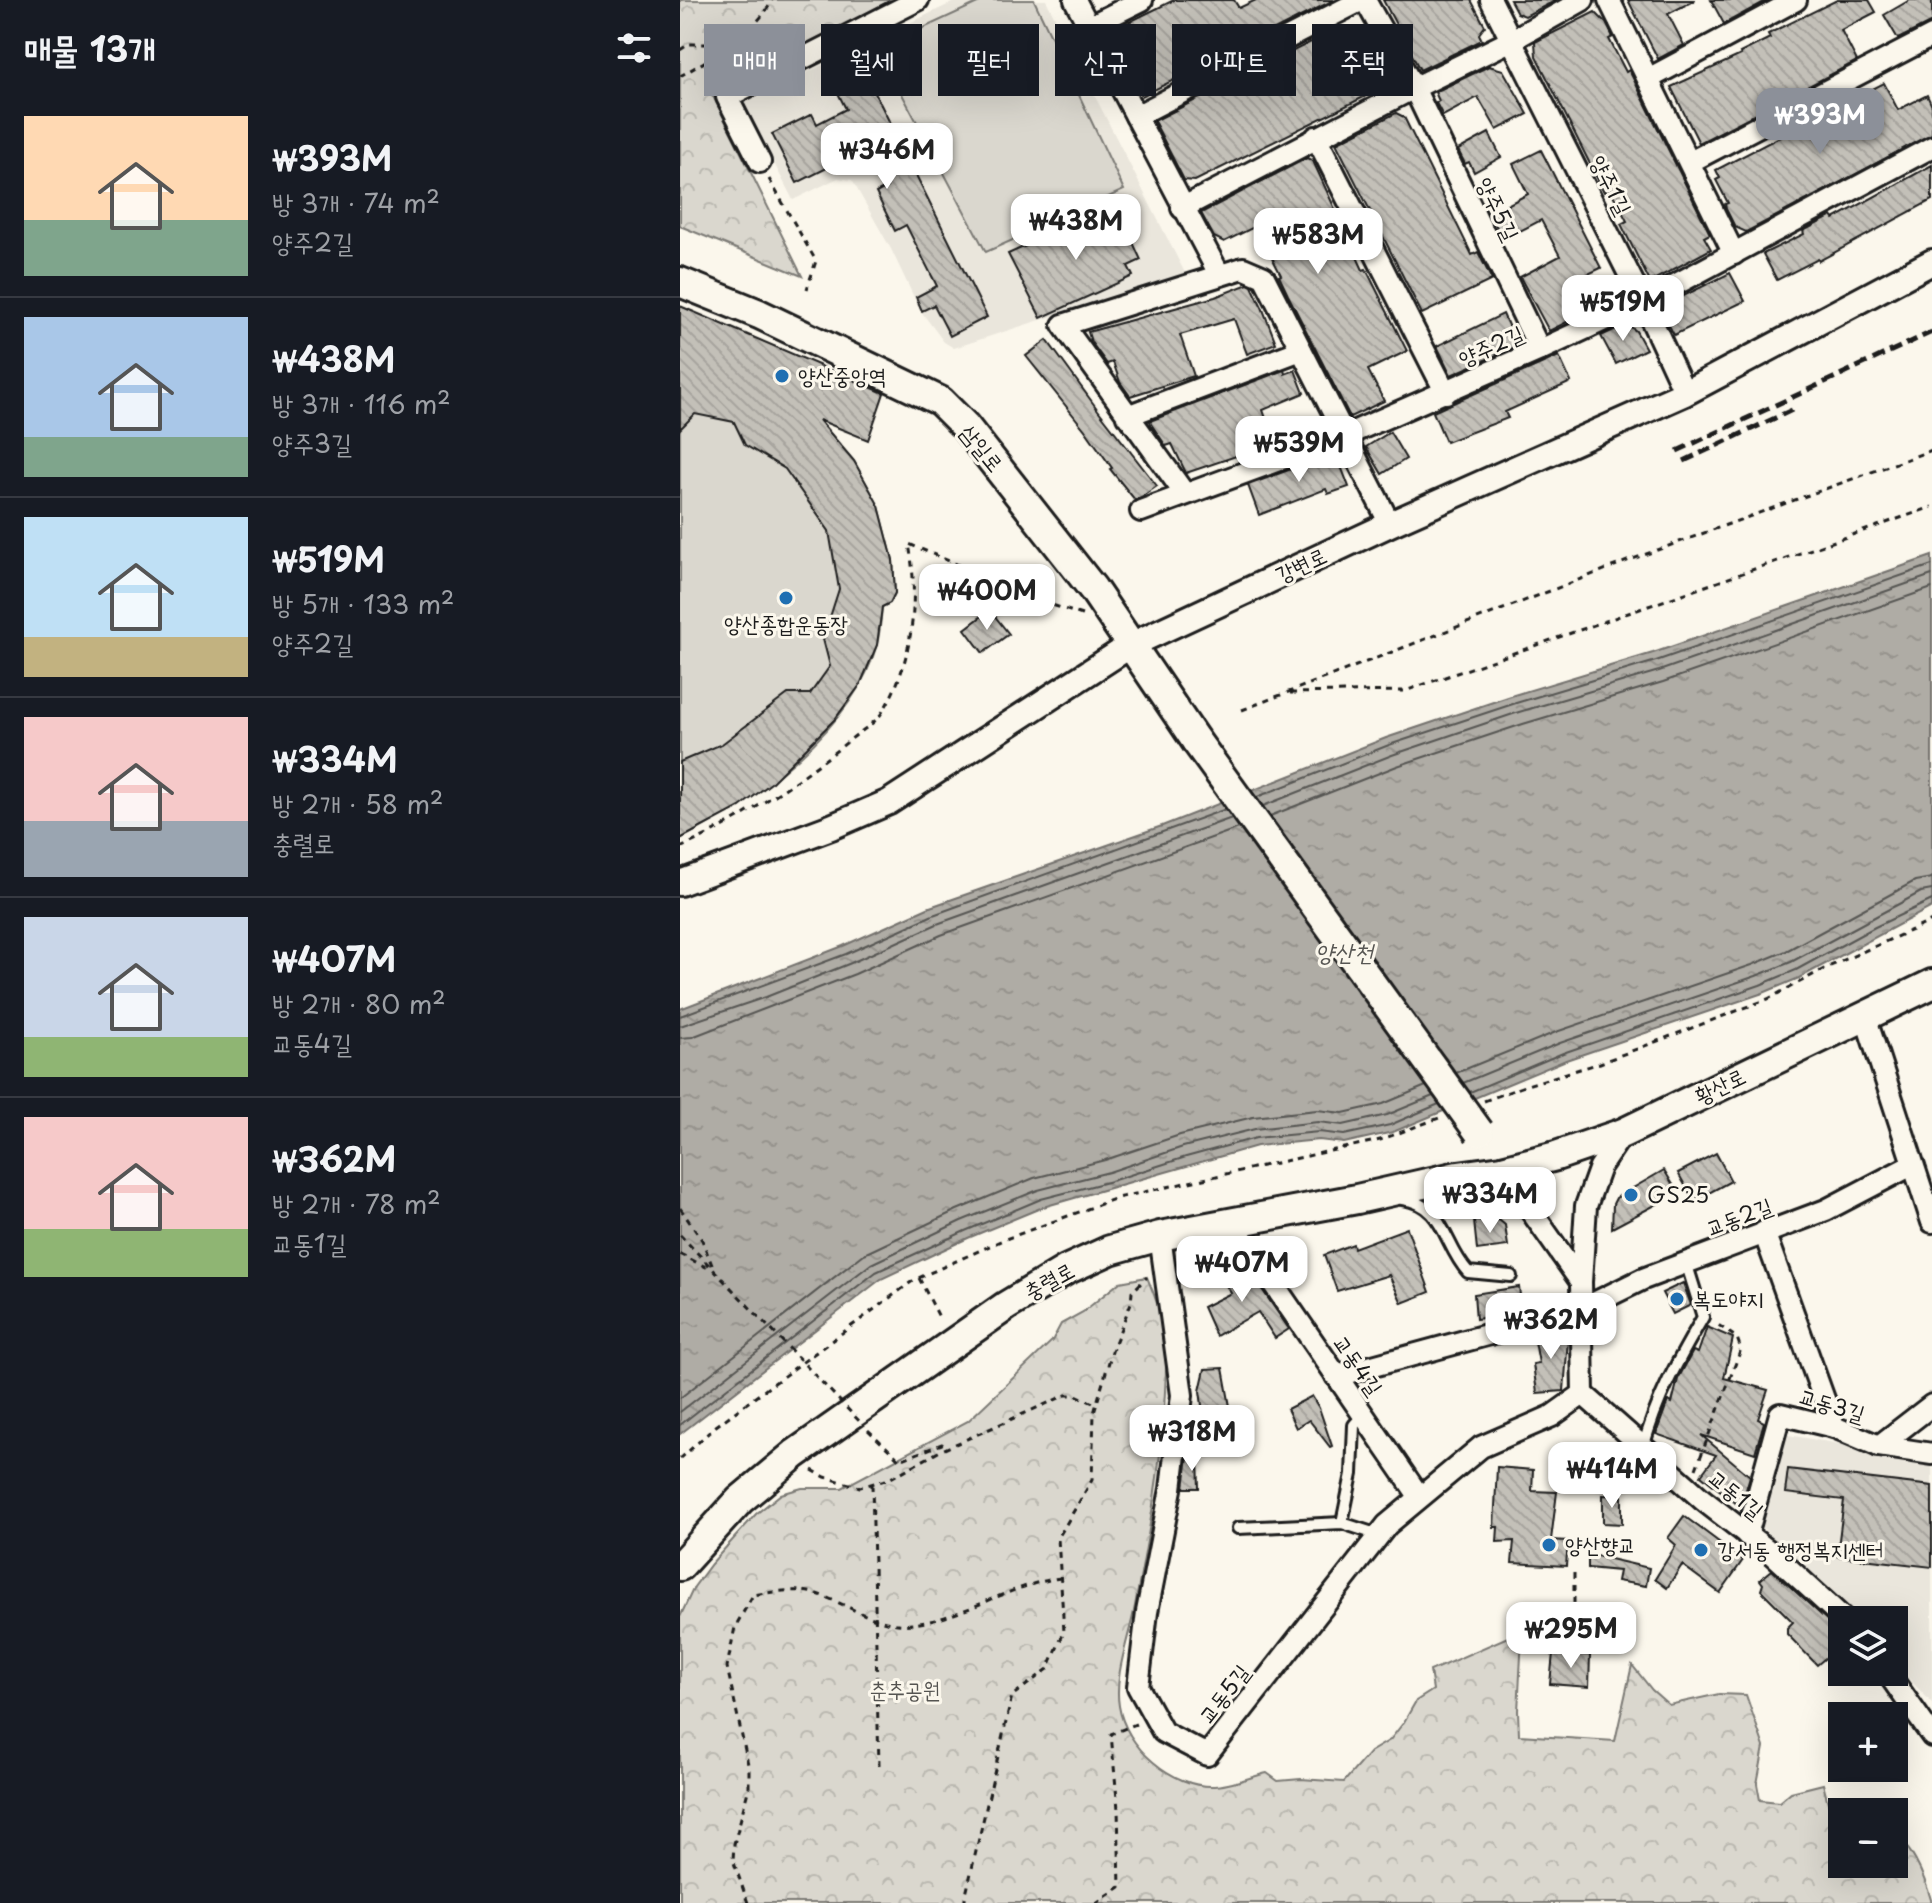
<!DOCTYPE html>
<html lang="ko">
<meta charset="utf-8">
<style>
body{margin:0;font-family:"Playpen Sans","Poor Story",sans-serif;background:#242831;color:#f1f3f6;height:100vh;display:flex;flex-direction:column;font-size:30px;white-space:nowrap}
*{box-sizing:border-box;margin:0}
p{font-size:26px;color:#9ea1a6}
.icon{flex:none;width:44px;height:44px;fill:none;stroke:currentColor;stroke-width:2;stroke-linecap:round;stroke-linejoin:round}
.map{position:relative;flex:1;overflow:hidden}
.details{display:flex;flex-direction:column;background:#171b24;width:680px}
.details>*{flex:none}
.banner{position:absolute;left:24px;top:24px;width:760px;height:72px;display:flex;gap:16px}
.fabs{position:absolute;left:1148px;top:1606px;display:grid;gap:16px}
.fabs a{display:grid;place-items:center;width:80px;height:80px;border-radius:0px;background:#171b24;box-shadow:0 8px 32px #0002;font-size:40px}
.price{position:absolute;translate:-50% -68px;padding:0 18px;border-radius:16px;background:#fff;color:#222;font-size:26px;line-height:52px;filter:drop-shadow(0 2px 4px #0008)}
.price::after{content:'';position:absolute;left:50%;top:48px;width:24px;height:18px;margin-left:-12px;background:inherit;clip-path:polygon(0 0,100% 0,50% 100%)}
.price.current{background:#8c9099;color:#fff}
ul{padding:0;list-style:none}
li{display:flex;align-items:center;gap:24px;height:200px;padding:0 24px}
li+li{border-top:2px solid #363941}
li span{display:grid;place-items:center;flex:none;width:224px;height:160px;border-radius:0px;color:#555}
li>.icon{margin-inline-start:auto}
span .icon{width:96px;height:96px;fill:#fffc;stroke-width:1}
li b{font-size:34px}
h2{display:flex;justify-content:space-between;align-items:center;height:96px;padding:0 24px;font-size:34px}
.tag{padding:0 28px;border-radius:0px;background:#171b24;box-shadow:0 8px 32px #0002;font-size:28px;line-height:72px}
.tag.current{background:#8c9099;color:#fff}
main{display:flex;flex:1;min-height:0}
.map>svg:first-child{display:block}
.built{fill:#eae6dc}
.green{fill:#dad7ce;stroke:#7b7a75;stroke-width:2}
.forest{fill:url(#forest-crowns);stroke:#7b7a75;stroke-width:2}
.water{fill:url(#water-ripples);stroke:#74726e;stroke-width:2}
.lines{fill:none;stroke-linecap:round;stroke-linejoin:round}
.shore{stroke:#575653;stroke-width:2}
.building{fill:url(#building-back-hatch);stroke:#1c1c1c;stroke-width:2}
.service-casing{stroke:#1c1c1c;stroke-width:16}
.minor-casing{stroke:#1c1c1c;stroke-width:26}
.tertiary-casing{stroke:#1c1c1c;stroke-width:30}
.secondary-casing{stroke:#1c1c1c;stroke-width:34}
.path{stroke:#1c1c1c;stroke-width:3;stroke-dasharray:6 6;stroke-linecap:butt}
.service{stroke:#fbf7ec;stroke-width:10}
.minor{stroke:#fbf7ec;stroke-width:20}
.tertiary{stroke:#fbf7ec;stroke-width:24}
.secondary{stroke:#fbf7ec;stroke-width:28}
.rail{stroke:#1c1c1c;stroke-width:5;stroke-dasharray:12 6;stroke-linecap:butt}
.secondary-bridge-casing{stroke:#1c1c1c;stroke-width:34;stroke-linecap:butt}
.path-bridge{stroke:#1c1c1c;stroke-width:3;stroke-dasharray:6 6;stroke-linecap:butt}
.secondary-bridge{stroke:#fbf7ec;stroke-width:28}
.poi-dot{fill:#1f6fb2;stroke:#fbf7ec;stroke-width:3}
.labels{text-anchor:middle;stroke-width:6;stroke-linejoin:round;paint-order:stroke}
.street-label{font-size:22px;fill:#1c1c1c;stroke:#fbf7ec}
.poi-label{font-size:22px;fill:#1c1c1c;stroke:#fbf7ec;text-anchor:start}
.park-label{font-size:22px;fill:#555451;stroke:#fbf7ec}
.water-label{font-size:24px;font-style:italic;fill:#575653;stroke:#fbf7ec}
</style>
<main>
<section class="details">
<h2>매물 13개<svg class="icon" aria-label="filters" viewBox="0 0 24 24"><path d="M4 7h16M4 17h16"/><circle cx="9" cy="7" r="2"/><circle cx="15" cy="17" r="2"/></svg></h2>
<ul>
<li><span style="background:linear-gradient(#ffd9b3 65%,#7fa58c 0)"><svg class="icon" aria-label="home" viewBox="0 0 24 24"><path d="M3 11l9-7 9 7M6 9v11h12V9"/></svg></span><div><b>₩393M</b><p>방 3개 · 74 m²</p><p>양주2길</p></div></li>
<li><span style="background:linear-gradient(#a9c7e8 75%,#7fa58c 0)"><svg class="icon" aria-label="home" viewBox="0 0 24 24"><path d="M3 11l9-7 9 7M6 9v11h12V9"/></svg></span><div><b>₩438M</b><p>방 3개 · 116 m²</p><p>양주3길</p></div></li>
<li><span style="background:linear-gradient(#bfe0f5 75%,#c2b280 0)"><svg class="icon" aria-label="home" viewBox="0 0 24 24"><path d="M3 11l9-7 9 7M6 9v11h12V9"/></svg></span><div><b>₩519M</b><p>방 5개 · 133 m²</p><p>양주2길</p></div></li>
<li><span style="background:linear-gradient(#f6c9c9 65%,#9aa5b1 0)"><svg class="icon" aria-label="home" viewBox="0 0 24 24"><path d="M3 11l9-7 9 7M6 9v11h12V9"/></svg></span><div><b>₩334M</b><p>방 2개 · 58 m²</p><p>충렬로</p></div></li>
<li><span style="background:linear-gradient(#c9d6e8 75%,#8fb573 0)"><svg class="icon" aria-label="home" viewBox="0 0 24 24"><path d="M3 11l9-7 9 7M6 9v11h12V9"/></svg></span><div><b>₩407M</b><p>방 2개 · 80 m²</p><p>교동4길</p></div></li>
<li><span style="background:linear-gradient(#f6c9c9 70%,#8fb573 0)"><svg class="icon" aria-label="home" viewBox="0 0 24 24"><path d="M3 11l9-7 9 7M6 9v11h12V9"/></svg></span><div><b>₩362M</b><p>방 2개 · 78 m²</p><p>교동1길</p></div></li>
</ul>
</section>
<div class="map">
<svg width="1252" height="1903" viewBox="0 0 1252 1903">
<defs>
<pattern id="forest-crowns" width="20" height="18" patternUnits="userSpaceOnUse" patternTransform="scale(2)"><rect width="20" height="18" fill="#dad7ce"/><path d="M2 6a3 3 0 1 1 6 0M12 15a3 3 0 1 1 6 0" fill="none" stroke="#bab8b0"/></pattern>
<pattern id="water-ripples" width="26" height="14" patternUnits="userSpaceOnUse" patternTransform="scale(2)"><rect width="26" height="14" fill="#afaca5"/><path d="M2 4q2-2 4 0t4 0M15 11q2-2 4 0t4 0" fill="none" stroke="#96938d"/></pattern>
<pattern id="building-back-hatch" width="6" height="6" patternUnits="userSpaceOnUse" patternTransform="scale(2)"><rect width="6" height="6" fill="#c3c0b8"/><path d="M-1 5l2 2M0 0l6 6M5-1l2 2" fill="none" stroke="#a7a49e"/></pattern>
</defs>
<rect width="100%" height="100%" fill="#fbf7ec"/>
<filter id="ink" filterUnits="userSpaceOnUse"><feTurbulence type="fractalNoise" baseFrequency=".0125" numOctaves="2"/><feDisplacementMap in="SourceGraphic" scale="16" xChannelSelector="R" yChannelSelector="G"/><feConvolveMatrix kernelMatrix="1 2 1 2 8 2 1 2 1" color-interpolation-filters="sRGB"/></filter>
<g filter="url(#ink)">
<g class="built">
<polygon points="278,0 366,0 505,273 274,348 264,342 240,310 211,249 172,180 158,178 113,200 63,103"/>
<polygon points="1108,1435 1252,1460 1252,1703 1214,1663 1214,1620 1173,1620 1075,1519"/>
</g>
<g class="green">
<polygon points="304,0 354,0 444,190 306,252 198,49"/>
<path d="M0,359L150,433L174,461L199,506L213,560L215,593L210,603L202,607C201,619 200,632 197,644C175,727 73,803 0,839Z"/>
</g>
<g class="forest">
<polygon points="0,0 211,0 33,96 122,276 0,226"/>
<path d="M467,1277C473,1292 479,1305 482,1322C488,1350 486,1379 484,1407C480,1476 467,1543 454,1611C448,1641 434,1676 439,1706C445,1746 492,1788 534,1786C550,1786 570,1777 587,1773L598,1781L621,1779L664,1782L690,1752L710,1740L724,1722L736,1701L753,1690L750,1671L830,1636L842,1637L838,1711L839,1735L935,1741L952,1665L972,1690L989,1705L1039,1694L1066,1695L1084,1747L1077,1784L1080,1800L1099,1802L1111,1792L1143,1784L1149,1807L1177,1805L1187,1812H1162V1864H1214V1833C1234,1850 1245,1878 1252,1903H0V1617L14,1587L31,1564L76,1514L101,1494L122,1488H162L288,1421L372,1341L381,1324L403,1312L440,1282Z"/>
</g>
<polygon class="water" points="1252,556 1252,907 1119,978 1083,993 886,1060 713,1132 664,1143 639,1140 577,1146 363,1207 288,1238 201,1279 0,1434 0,1009 163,946 250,907 482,826 706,738 834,695 973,653"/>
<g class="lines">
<g class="shore">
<polyline points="577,797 709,745 836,703 976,661 1252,565"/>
<polyline points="583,806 712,755 839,712 979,671 1252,575"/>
<polyline points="590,816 717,766 843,724 983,682 1252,588"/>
<polyline points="0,1016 166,954 253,915 546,809"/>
<polyline points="0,1026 86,997 171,963 257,924 552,818"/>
<polyline points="0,1038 12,1037 175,974 261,935 559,828"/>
<polyline points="776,1073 876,1032 1072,965 1106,951 1235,881 1252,878"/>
<polyline points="783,1083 880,1043 1076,976 1111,962 1241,892 1252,890"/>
<polyline points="790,1092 883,1053 1080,985 1116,970 1195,927 1252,900"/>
<polyline points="0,1398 184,1254 277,1210 354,1178 425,1160 500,1135 573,1117 637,1110 663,1113 703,1104 746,1086"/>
<polyline points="0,1412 191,1264 281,1221 358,1190 429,1172 503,1147 575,1129 638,1122 663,1125 707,1115 753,1096"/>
<polyline points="0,1425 196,1272 285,1231 361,1199 431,1181 506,1157 576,1138 639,1132 664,1135 710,1125 759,1104"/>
</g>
</g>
<g class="building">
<polygon points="494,0 554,0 559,8 576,0 654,0 462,96 431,31"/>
<polygon points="703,0 791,0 805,26 799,34 802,40 740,70"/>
<polygon points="830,0 877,0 845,16 837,13"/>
<polygon points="948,0 1015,0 988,14 1004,45 978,59"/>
<polygon points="1031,0 1088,0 1044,24"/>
<polygon points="1157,0 1189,0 1196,12 1161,30 1177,61 1019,143 991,87 1061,55 1060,53 1090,38 1088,34"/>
<polygon points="1230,0 1252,0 1252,22 1218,39 1204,15"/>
<polygon points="915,12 926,23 933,37 929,39 946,72 949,70 1030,234 1024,237 1031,249 970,282 941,224 947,221 930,189 924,192 856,56 855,42"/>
<polygon points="653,31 670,65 699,51 714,82 515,181 504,180 474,121"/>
<polygon points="181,65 307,317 270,336 254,305 242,311 236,297 257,286 226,225 215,231 196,193 207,187 177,128 145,144 155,164 117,183 92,134 132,114 137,124 166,109 151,79"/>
<polygon points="809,66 823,70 848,114 817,130 798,97 763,116 756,103 759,101 755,92"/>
<polygon points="1204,83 1218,110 1247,95 1252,106 1252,134 1066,232 1055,227 1046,209 1045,204 1048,203 1036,180 1040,178 1036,170"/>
<polygon points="716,113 724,117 792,255 798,252 812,280 742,314 656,143"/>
<polygon points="809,133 821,157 794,172 789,162 785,164 778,150"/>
<polygon points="861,150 921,268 887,284 903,314 869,331 840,277 880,256 861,220 823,240 810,214 848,194 833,164"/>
<polygon points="627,158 633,161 683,270 686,269 727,351 688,370 704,401 670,417 608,295 599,276 601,275 576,226 544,242 534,237 521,213"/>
<polygon points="1252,165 1252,200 1139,261 1138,259 1097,280 1083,254 1124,234 1123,231 1152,216 1154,219"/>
<polygon points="436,205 461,260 448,266 453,276 361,318 328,254"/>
<polygon points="1050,273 1065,301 994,335 983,314 985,305"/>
<polygon points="568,284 572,286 582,307 596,343 567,354 554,319 500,335 514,376 450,396 440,382 433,362 427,364 411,342 408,332 535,297"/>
<polygon points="0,306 204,393 188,440 139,420 174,461 199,506 213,560 215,593 210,603 202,607 197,645 180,685 155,719 91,783 60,807 0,839 0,762 42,744 108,694 130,694 150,666 143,639 159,589 149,531 105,469 65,445 54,422 15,414 0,429"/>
<polygon points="823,314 837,346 771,375 757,346"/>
<polygon points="947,324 956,331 966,349 936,364 921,336"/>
<polygon points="367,340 418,410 477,486 463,496 455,500 430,469 432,468 405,430 346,356"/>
<polygon points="879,356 891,382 825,412 828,418 766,442 753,412"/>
<polygon points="604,370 605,374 615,370 624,393 583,410 595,443 506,473 492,444 486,446 471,424 470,421"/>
<polygon points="710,432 726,459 702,474 686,447"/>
<polygon points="652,454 653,457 657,456 669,487 648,494 646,489 579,515 568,485"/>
<polygon points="310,610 329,634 303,653 285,629"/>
<polygon points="1036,1153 1051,1181 1014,1201 998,1173"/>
<polygon points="984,1170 995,1188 981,1196 979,1203 932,1228 933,1204 936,1198"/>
<polygon points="819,1220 825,1225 828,1246 797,1250 794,1221"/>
<polygon points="727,1228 750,1292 722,1303 709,1275 657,1291 644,1255 673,1244 674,1248"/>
<polygon points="550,1259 568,1289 577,1282 609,1329 595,1338 578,1312 536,1336 523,1307 551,1293 535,1269"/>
<polygon points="1003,1283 1011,1305 993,1314 982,1293"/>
<polygon points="839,1287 842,1312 796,1319 794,1294"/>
<polygon points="889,1326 884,1391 857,1393 853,1364 859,1363 854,1336"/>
<polygon points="1027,1327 1053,1338 1044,1378 1088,1390 1078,1419 1084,1422 1075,1453 1021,1435 1070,1476 1063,1500 1058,1505 1021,1475 1036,1455 976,1434 988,1401 992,1403 998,1379 1013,1351 1018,1353"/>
<polygon points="543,1368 553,1423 525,1427 520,1391 525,1369"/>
<polygon points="632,1396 639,1408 652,1446 650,1447 629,1420 616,1428 607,1409"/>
<polygon points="508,1456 518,1456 519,1488 504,1488"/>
<polygon points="892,1460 916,1462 915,1481 890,1478"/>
<polygon points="817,1467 853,1470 852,1491 877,1492 871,1540 888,1541 886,1566 832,1563 834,1541 817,1542 818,1527 814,1527"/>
<polygon points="1108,1469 1252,1486 1252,1567 1157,1556 1164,1500 1105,1493"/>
<polygon points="923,1495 942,1496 942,1524 923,1523"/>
<polygon points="1004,1516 1063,1560 1040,1593 1002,1565 987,1588 975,1579 996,1545 988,1538"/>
<polygon points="908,1554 969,1568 966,1586 937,1581 939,1571 908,1568"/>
<polygon points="1092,1570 1162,1634 1162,1644 1137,1665 1107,1634 1107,1628 1113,1622 1081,1590 1083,1584 1080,1580"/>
<polygon points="873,1653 910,1655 909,1687 870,1684"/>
</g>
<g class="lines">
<defs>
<g id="service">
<path d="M722,1199C765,1204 763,1245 788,1272L831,1276"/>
<path d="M963,1448C977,1397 997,1362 1023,1317L1006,1262"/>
<polyline points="662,1523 672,1474 674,1425 683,1415"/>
<polyline points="558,1528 662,1523 699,1535"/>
</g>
<g id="minor">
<polyline points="395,0 539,274"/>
<polyline points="685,0 734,88 860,350"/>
<polyline points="811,0 963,302 1005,393"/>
<polyline points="929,0 1054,254"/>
<polyline points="408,27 462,0"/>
<polyline points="968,79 1116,0"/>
<polyline points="456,116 682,0"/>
<polyline points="636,137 766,393"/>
<polyline points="80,162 47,97 238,0"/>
<polyline points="1010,162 1252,36"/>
<polyline points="502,208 734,88 832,40 903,0"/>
<polyline points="447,416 621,350"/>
<polyline points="505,494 383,325 563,268 584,277 710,524"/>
<polyline points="461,511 664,436 860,350 963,302 1252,147"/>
<polyline points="1185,1016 1252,1222"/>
<polyline points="943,1133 920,1167 906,1206 901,1282 903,1394 1023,1500 1094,1555 1165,1620"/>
<polyline points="822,1170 901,1282"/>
<polyline points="551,1222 739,1496"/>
<polyline points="1084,1232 1154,1427"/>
<polyline points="480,1236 502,1395 491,1489 467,1612 458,1687 483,1732 527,1755 707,1525 801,1447 872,1416 903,1394"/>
<polyline points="656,1376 902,1309 963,1279 1146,1210 1232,1165"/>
<polyline points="1199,1446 1252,1454"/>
<polyline points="1067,1535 1100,1414 1154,1427 1199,1446 1252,1405"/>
<polyline points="1207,1672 1252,1736"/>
</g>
<polyline id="tertiary" points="0,883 151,827 209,802 451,645 710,524 1005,393 1252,262"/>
<g id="secondary">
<polyline points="0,282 79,314 260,401 285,426 413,589 516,741"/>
<polyline points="0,1566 60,1500 115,1454 326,1306 386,1270 430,1250 480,1236 677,1199 778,1176 822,1170 876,1156 943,1133 1252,984"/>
</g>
</defs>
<use href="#service" class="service-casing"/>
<use href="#minor" class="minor-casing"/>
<use href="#tertiary" class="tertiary-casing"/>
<use href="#secondary" class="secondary-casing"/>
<g class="path">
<polyline points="0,50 9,44 47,44"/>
<path d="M0,76C29,60 79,30 92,0"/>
<polyline points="89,179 136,261 127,289"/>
<polyline points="610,693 725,691 1252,507"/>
<polyline points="562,710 950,560 1252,450"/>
<path d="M0,848C62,820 118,782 171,739C181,731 197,722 203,711C233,663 239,599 229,544L375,606L402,615"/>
<polyline points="804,1101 847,1085 920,1063 1088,999 1146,968 1252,921"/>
<polyline points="0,1208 22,1240 34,1270"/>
<polyline points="0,1254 32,1270"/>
<polyline points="239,1278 260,1319"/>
<polyline points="188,1430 220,1460 262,1444 268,1447"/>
<polyline points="0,1459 36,1426 234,1280 323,1240 437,1198 700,1140 759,1118"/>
<polyline points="1016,1469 1061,1349 1057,1338 1034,1322"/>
<polyline points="132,1470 145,1477 180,1487 209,1479 262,1450 386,1395 396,1395 415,1404"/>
<polyline points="192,1484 199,1766"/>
<polyline points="894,1603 894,1567"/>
<polyline points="893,1618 893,1625"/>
<path d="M68,1903L53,1860L54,1844L69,1787V1769L47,1667L55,1627L73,1595C93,1592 114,1588 134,1593C167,1603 197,1628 233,1624C284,1618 326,1586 380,1578"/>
<polyline points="284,1903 332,1696 368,1669 384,1632 378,1538 412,1480 414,1413 433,1348 451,1303 452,1292 467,1277"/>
<polyline points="416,1903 440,1887 438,1809 431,1734 456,1724"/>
</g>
<use href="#service" class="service"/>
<use href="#minor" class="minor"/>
<use href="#tertiary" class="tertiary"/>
<use href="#secondary" class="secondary"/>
<g class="rail">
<polyline points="997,451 1252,332"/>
<polyline points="1004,461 1112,410"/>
</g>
<defs>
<polyline id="secondary-bridge" points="516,741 799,1132"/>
</defs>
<use href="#secondary-bridge" class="secondary-bridge-casing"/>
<polyline class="path-bridge" points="0,1235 183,1425"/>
<use href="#secondary-bridge" class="secondary-bridge"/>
</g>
</g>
<g class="poi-dot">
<circle cx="102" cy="376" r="8"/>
<circle cx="106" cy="598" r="8"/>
<circle cx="951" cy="1195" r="8"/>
<circle cx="997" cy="1299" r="8"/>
<circle cx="869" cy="1545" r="8"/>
<circle cx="1021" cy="1550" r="8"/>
</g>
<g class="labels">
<g class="street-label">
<text transform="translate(931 185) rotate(63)" y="8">양주1길</text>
<text transform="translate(818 209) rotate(64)" y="8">양주5길</text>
<text transform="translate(811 346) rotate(-24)" y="8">양주2길</text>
<text transform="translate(302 448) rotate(51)" y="8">삼일로</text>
<text transform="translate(621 565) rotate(-25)" y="8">강변로</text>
<text transform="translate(1040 1086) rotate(-26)" y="8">황산로</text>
<text transform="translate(1059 1217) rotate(-21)" y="8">교동2길</text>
<text transform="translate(369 1281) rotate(-29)" y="8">충렬로</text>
<text transform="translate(678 1365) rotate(55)" y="8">교동4길</text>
<text transform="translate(1152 1405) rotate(17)" y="8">교동3길</text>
<text transform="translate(1056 1494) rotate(39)" y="8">교동1길</text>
<text transform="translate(544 1694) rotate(-52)" y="8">교동5길</text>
</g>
<g class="poi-label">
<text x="118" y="384">양산중앙역</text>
<text x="106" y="632" text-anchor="middle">양산종합운동장</text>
<text x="967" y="1203">GS25</text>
<text x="1013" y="1307">복도야지</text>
<text x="885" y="1553">양산향교</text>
<text x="1037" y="1558">강서동 행정복지센터</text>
</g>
<g class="park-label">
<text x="225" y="1698">춘추공원</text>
</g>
<g class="water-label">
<text x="664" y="961">양산천</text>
</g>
</g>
</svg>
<div class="fabs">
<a><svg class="icon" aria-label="layers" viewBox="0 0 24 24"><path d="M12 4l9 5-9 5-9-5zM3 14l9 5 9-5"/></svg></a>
<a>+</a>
<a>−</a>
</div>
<b class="price current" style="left:1140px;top:156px">₩393M</b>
<b class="price" style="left:207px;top:191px">₩346M</b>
<b class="price" style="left:396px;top:262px">₩438M</b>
<b class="price" style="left:638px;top:276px">₩583M</b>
<b class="price" style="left:943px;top:343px">₩519M</b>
<b class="price" style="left:619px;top:484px">₩539M</b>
<b class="price" style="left:307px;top:632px">₩400M</b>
<b class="price" style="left:810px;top:1235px">₩334M</b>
<b class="price" style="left:562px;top:1304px">₩407M</b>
<b class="price" style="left:871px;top:1361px">₩362M</b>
<b class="price" style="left:512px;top:1473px">₩318M</b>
<b class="price" style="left:932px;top:1510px">₩414M</b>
<b class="price" style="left:891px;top:1670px">₩295M</b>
<div class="banner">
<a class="tag current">매매</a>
<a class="tag">월세</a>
<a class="tag">필터</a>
<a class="tag">신규</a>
<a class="tag">아파트</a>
<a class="tag">주택</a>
</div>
</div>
</main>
